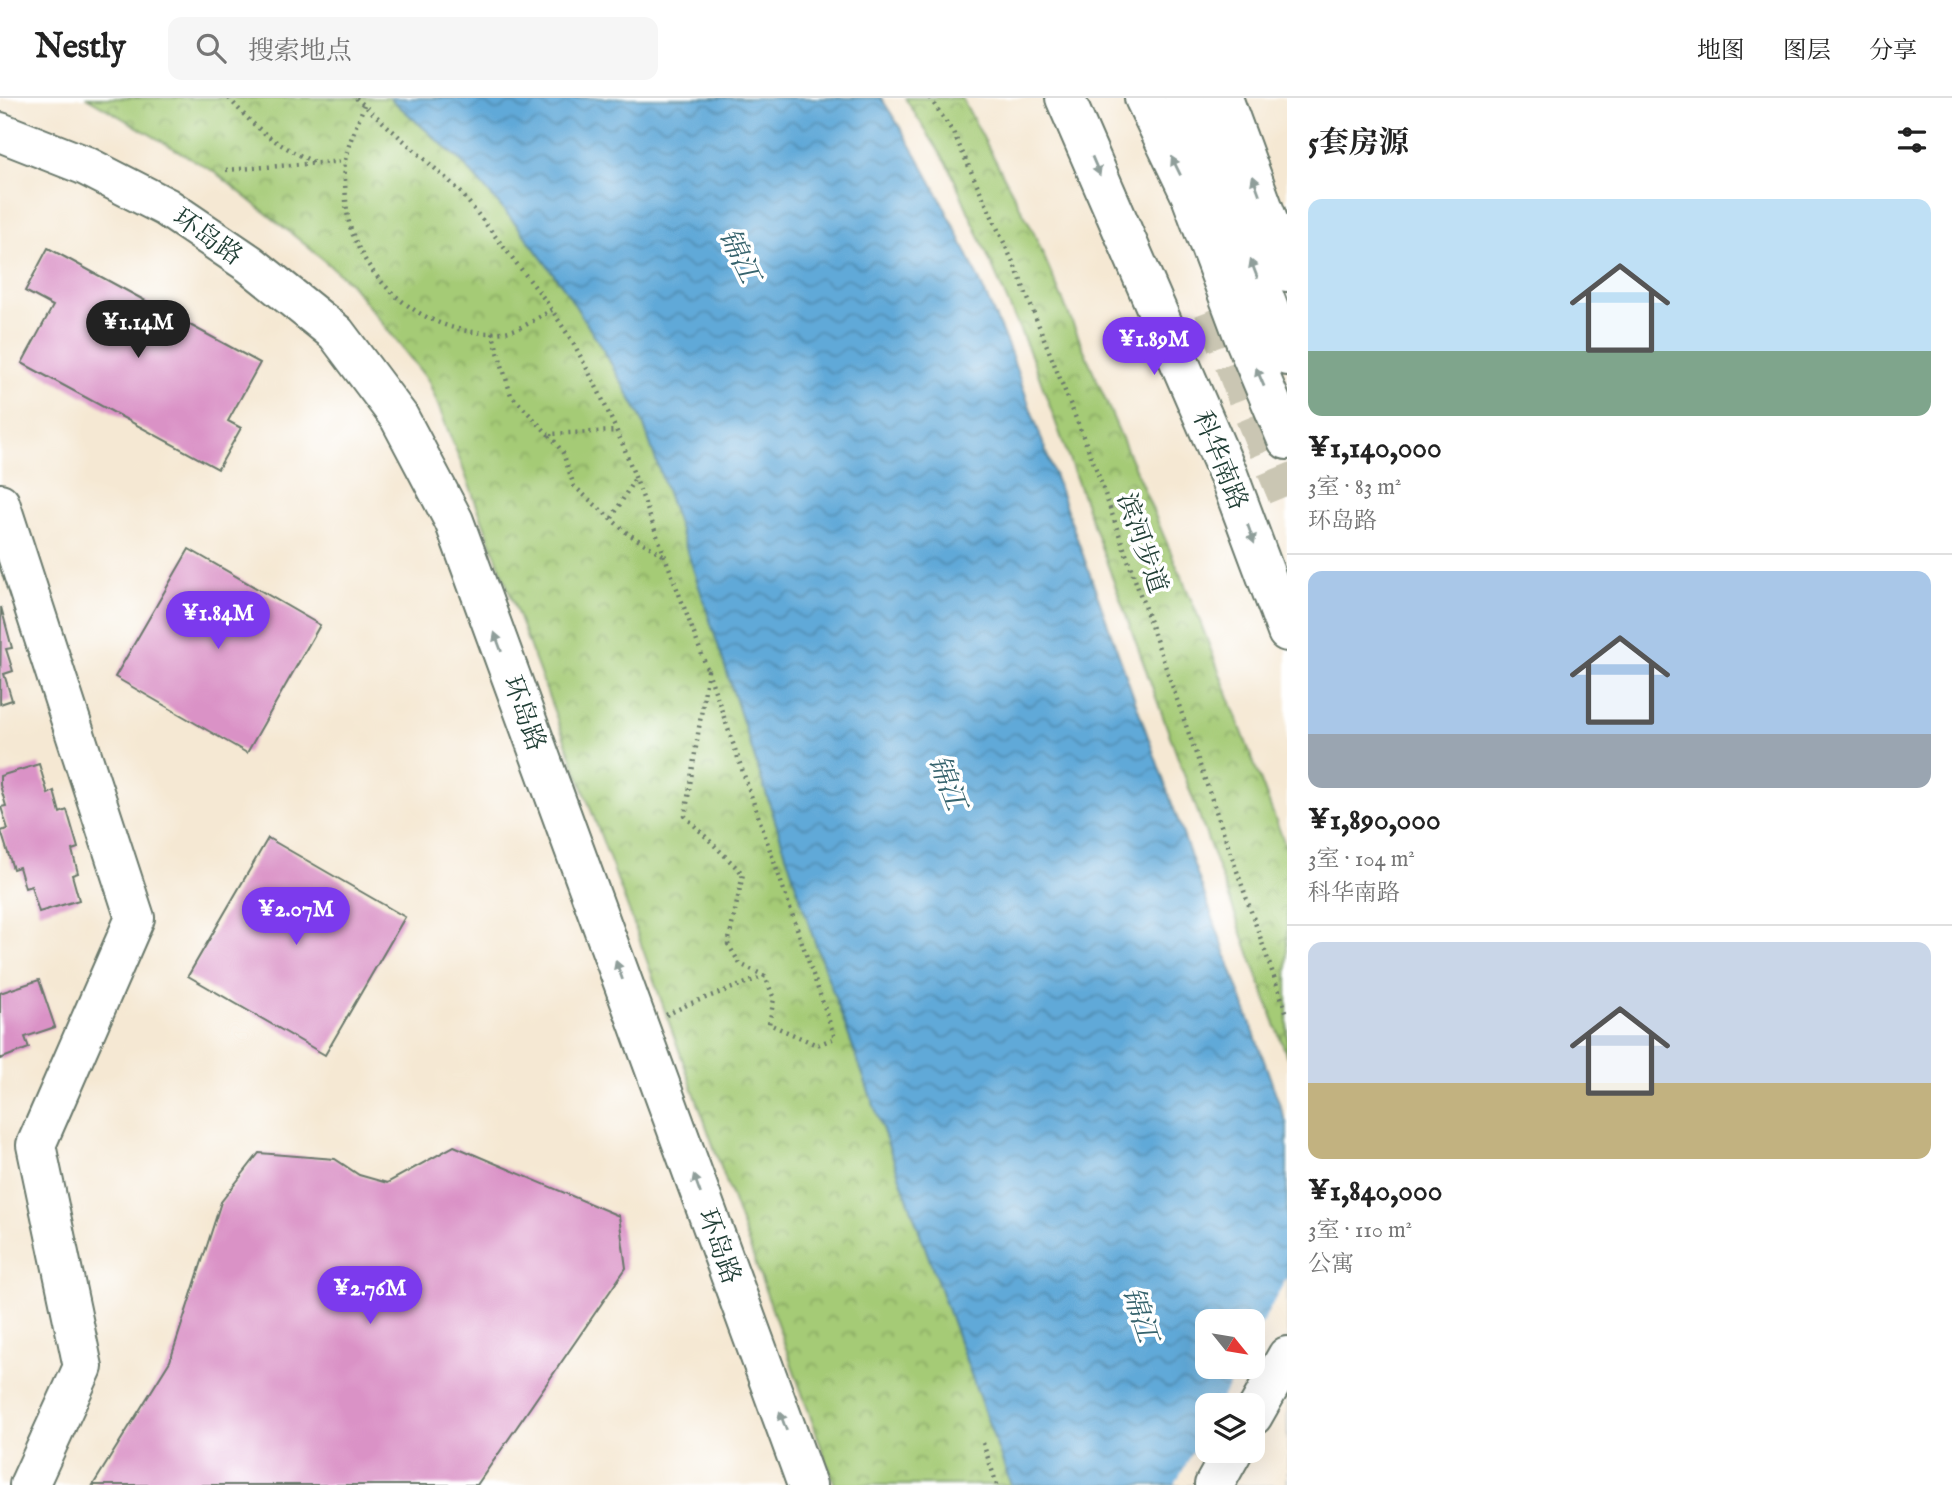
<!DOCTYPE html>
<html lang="zh">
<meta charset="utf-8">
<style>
body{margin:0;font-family:"IM FELL English","Noto Serif SC",serif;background:#f6f6f6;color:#222;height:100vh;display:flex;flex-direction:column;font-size:26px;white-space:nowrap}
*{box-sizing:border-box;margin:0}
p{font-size:23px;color:#767676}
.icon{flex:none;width:38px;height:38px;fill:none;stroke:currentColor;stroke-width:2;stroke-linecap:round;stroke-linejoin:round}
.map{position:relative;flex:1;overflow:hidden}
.side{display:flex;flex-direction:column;background:#fff;width:665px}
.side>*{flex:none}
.needle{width:46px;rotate:120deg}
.fabs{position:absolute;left:1195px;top:1211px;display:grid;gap:14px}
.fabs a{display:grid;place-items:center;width:70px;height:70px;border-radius:14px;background:#fff;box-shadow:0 7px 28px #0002;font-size:35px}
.price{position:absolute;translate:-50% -60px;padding:0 16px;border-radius:24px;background:#7c3aed;color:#fff;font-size:23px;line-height:46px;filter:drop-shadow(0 2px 4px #0008)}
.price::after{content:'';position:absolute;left:50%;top:42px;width:21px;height:16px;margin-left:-10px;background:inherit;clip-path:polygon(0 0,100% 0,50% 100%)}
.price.selected{background:#222;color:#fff}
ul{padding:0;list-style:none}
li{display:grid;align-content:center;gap:14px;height:371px;padding:0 21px}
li+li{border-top:2px solid #e0e0e0}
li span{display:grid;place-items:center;height:217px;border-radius:14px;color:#555}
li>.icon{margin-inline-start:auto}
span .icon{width:126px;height:126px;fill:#fffc;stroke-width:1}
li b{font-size:30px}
h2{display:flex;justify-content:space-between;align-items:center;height:84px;padding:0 21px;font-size:30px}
header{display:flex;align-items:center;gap:42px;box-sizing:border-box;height:98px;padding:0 35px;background:#fff;border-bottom:2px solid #e0e0e0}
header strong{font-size:33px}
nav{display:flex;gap:38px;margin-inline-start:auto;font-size:24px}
.search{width:490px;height:63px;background:#f6f6f6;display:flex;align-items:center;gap:18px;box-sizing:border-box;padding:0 24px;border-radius:14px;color:#767676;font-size:26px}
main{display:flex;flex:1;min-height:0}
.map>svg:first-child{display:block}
.park{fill:url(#park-crowns);stroke:#628455;stroke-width:2}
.water{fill:url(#water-waves);stroke:#407386;stroke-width:2;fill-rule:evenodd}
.pier{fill:#f5e8d3}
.building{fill:#da92c6}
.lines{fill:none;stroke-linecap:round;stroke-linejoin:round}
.highway-tunnel{stroke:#cac6b3;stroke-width:38;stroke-dasharray:38 19;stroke-linecap:butt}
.minor-casing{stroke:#6a796c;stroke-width:42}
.major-casing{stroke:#6a796c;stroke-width:42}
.highway-casing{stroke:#6a796c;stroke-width:42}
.path{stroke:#6a796c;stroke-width:4.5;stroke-dasharray:2 5;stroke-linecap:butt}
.minor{stroke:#fff;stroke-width:38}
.major{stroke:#fff;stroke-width:38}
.highway{stroke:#fff;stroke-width:38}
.oneway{fill:#8f9e9a}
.labels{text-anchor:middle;stroke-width:7;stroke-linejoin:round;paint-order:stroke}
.street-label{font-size:26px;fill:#1f3d34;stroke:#fff}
.water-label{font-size:28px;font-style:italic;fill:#36636d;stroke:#fff}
</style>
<header>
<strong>Nestly</strong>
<div class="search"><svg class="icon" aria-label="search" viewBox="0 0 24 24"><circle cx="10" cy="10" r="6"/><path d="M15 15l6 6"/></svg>搜索地点</div>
<nav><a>地图</a><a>图层</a><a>分享</a></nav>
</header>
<main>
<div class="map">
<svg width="1287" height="1387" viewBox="0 0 1287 1387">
<defs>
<pattern id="park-crowns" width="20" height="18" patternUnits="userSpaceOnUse" patternTransform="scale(1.75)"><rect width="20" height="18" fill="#a5cb76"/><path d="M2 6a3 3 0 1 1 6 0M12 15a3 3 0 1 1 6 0" fill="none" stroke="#86a662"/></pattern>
<pattern id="water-waves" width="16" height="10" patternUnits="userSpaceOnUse" patternTransform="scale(1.75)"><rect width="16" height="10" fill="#61a9d8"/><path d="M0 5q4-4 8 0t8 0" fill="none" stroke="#4f8bb0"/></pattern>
</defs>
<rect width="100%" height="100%" fill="#fff"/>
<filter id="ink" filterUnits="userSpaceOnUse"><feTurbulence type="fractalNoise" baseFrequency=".0143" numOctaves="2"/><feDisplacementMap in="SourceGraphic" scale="14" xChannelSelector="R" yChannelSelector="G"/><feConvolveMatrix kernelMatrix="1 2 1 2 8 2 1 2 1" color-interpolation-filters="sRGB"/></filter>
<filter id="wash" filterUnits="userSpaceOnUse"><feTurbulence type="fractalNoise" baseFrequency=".00686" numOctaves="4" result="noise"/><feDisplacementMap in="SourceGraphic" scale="28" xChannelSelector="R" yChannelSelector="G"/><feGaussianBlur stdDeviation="1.57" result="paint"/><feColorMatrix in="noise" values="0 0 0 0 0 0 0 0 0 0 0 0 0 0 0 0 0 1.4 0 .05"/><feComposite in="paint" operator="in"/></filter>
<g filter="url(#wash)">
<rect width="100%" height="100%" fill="#f5e8d3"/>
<g class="park">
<polygon points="88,0 390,0 462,64 517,127 564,190 604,253 641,319 691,464 811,833 1011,1387 835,1387 632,821 461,365 428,282 350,185 307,148 216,75"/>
<polygon points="905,0 962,0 1033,133 1196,513 1287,752 1287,959 1033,262 949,69"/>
</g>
<path class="water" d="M390,0H881C934,78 973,166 1010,253L1287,1027V1387H1011L811,833L691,464L641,319L604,253L564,190L517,127L462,64ZM1208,1223H1253V1269H1208ZM1208,1307H1253V1353H1208Z"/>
<polygon class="pier" points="1287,1179 1287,1387 1175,1387 1207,1327 1208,1353 1253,1353 1253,1307 1218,1307 1239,1269 1253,1269 1253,1242"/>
<g id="blocks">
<g class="building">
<polygon points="48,150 260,265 228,323 241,330 218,371 22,265 53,208 25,193"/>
<polygon points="189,451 320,527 247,655 115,579"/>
<polygon points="1,509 12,550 6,551 13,573 4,576 12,602 0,606"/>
<polygon points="39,666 48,696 54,693 60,715 67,712 78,750 72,752 78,775 72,777 79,802 39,814 31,788 25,790 19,769 13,771 1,733 8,731 1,709 6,708 0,687 0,678"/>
<polygon points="268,740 405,819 325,957 188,878"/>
<polygon points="39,882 55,929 25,939 29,950 0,961 0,895"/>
<polygon points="454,1048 619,1118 626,1170 477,1387 93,1387 170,1263 221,1104 259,1055 335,1061 359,1077 387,1085"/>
</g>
</g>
</g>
<g filter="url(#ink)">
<use href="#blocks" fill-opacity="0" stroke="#6a796c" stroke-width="2"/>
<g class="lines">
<polyline class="highway-tunnel" points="1213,211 1250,309 1287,398"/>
<defs>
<g id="minor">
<polyline points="0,34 84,67 166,109 250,166 336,235 399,319 454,423 807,1387"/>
<polyline points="0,405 135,820 36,1047 83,1269 29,1387"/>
<polyline points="1253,1318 1287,1258"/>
<polyline points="1214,1387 1233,1353"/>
</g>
<g id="major">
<polyline points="1065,0 1228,376 1287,534"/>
<polyline points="1144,0 1190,96 1244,240 1287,342"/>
<polyline points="1223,0 1287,174"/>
</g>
<polyline id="highway" points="1184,0 1202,37 1287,258"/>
</defs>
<use href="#minor" class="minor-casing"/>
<use href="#major" class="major-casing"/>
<use href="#highway" class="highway-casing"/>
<g class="path">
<path d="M229,0C257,33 277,47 316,65"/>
<polyline points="356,0 459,92 546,203 574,246 599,294 623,347 708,573"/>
<polyline points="930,0 953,34 1017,173 1097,373 1287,916"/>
<path d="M364,7C358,25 348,45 345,63C344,70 345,78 345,84C346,102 346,120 353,137C375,196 439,242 504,234C521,232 537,220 552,212"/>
<polyline points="226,72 345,63"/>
<polyline points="492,234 511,297 548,336 617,333"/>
<polyline points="550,337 563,355 574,388 627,435 663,457"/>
<polyline points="612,420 635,380"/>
<polyline points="666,917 689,906 765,878 774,901 769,926 817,947 835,940 708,573 685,718 743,776 728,846 740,866 765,878"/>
<polyline points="983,1345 997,1387"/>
</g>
<use href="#minor" class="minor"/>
<use href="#major" class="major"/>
<use href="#highway" class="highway"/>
</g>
<defs><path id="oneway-solid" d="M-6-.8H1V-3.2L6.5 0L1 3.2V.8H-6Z" transform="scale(1.75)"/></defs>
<g class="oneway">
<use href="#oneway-solid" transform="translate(1096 68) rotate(67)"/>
<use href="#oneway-solid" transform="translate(1176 68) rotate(-116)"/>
<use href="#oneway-solid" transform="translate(1256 87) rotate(-110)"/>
<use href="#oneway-solid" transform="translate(1254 171) rotate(-111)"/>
<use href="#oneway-solid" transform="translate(1260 279) rotate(-113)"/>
<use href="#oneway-solid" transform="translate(1251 436) rotate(70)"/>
<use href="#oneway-solid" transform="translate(498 544) rotate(-110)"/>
<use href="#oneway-solid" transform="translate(619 872) rotate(-110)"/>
<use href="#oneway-solid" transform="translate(697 1086) rotate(-110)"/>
<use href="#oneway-solid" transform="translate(783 1323) rotate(-110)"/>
</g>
</g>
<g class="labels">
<g class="street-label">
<text transform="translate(208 138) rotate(35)" y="9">环岛路</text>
<text transform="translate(1221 362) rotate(68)" y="9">科华南路</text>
<text transform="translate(1143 445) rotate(71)" y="9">滨河步道</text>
<text transform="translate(525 615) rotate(70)" y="9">环岛路</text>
<text transform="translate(720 1148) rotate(70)" y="9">环岛路</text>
</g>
<g class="water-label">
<text transform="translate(740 157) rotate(64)" y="10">锦江</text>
<text transform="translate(948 684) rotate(69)" y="10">锦江</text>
<text transform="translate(1141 1216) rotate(72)" y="10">锦江</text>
</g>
</g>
</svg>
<div class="fabs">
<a><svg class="needle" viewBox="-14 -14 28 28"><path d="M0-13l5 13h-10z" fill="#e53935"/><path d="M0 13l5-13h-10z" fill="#767676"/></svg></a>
<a><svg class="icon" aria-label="layers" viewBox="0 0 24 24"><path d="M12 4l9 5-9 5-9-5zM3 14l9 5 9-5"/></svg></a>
</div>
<b class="price selected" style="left:138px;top:262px">¥1.14M</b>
<b class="price" style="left:1154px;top:279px">¥1.89M</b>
<b class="price" style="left:218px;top:553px">¥1.84M</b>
<b class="price" style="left:296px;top:849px">¥2.07M</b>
<b class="price" style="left:370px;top:1228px">¥2.76M</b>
</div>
<section class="side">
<h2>5套房源<svg class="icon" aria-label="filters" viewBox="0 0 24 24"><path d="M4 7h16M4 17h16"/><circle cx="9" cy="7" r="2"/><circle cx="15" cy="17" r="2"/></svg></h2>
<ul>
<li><span style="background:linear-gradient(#bfe0f5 70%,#7fa58c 0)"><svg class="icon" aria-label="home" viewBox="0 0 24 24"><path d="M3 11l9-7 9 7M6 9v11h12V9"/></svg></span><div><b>¥1,140,000</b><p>3室 · 83 m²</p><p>环岛路</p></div></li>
<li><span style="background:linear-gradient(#a9c7e8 75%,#9aa5b1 0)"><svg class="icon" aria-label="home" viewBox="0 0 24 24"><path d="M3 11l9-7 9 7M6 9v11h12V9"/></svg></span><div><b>¥1,890,000</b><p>3室 · 104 m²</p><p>科华南路</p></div></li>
<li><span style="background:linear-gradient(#c9d6e8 65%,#c2b280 0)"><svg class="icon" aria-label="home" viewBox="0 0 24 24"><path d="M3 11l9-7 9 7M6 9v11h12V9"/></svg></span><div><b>¥1,840,000</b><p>3室 · 110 m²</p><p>公寓</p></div></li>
</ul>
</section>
</main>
